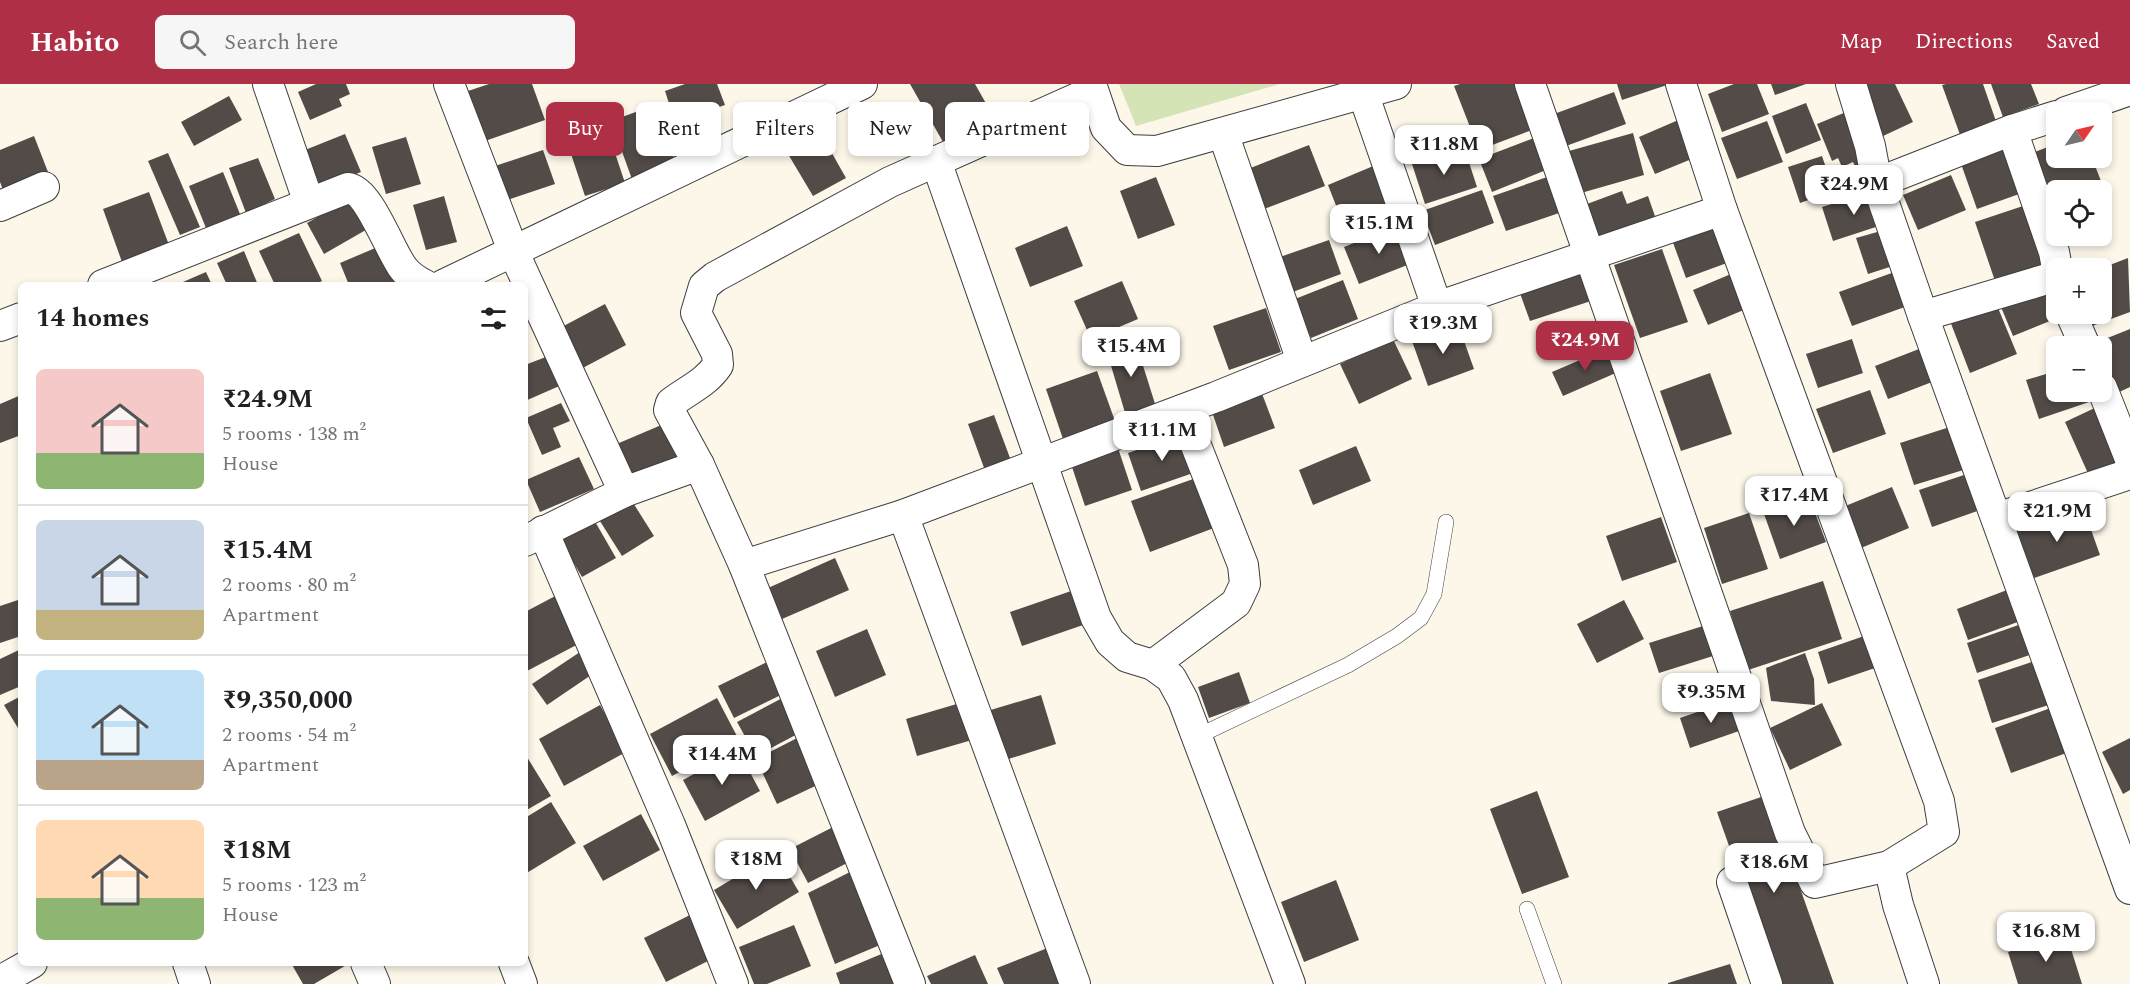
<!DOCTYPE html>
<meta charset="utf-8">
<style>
body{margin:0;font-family:Spectral,serif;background:#f6f6f6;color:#202124;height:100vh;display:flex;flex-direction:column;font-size:22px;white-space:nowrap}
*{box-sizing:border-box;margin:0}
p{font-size:20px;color:#757577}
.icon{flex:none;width:33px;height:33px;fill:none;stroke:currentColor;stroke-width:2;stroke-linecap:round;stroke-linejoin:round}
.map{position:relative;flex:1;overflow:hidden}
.details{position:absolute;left:18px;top:198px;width:510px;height:684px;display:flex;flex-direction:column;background:#fff;border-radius:9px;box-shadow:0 3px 9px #0003}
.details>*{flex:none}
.guide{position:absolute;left:546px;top:18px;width:570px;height:54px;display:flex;gap:12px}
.needle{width:39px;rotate:56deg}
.fabs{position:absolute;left:2046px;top:18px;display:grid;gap:12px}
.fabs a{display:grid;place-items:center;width:66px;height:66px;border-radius:9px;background:#fff;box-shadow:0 3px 9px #0003;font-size:30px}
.price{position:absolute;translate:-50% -51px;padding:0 14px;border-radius:12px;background:#fff;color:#222;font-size:20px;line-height:39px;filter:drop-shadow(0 2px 3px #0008)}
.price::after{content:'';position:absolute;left:50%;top:36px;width:18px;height:14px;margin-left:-9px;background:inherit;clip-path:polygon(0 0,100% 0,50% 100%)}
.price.selected{background:#af2f46;color:#fff}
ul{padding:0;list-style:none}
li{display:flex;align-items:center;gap:18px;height:150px;padding:0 18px}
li+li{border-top:2px solid #e0e0e0}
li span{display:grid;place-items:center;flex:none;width:168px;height:120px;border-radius:9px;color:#555}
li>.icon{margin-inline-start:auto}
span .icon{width:72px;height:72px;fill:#fffc;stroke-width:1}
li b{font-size:26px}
h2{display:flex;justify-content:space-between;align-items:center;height:72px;padding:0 18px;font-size:26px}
.chip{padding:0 21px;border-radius:9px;background:#fff;box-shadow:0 3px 9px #0003;font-size:21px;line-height:54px}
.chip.selected{background:#af2f46;color:#fff}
header{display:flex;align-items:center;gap:36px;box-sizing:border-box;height:84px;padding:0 30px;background:#af2f46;color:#fff}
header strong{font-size:28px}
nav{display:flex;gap:33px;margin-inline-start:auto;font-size:21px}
.search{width:420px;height:54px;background:#f6f6f6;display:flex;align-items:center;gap:15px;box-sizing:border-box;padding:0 21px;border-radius:9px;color:#757577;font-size:22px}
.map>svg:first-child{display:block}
.green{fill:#d5e4b7}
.building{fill:#524b48}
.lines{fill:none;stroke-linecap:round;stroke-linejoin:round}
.lane-casing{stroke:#3e3e3e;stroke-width:16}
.street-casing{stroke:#3e3e3e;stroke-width:32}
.lane{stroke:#fff;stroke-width:15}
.street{stroke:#fff;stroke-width:30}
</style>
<header>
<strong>Habito</strong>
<div class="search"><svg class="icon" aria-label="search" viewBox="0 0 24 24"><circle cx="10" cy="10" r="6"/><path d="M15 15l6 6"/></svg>Search here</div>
<nav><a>Map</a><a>Directions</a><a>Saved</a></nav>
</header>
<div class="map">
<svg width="2130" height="900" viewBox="0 0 2130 900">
<rect width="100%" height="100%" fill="#fdf7ea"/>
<polygon class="green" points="1119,0 1280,0 1136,42"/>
<g class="building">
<polygon points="316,0 346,0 350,10 339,15 342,22 310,36 298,8"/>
<polygon points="489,0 532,0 545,36 485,57 468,7"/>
<polygon points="685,0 717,0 725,21 675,38 665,7"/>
<polygon points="910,0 975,0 996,37 947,65"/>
<polygon points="1460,0 1519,0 1537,44 1479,66 1454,2"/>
<polygon points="1617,0 1670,0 1622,16"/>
<polygon points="1734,0 1757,0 1769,30 1722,48 1708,10"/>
<polygon points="1771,0 1806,0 1775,11"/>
<polygon points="1867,0 1895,0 1913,38 1881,53 1858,4"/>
<polygon points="1946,0 1983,0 1999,46 1963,59 1942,1"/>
<polygon points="1991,0 2031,0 2039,20 2003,33"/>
<polygon points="1614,8 1626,40 1566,62 1554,30"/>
<polygon points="229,12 242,36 194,62 181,38"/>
<polygon points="1806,19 1821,56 1786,70 1772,32"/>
<polygon points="655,21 677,83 633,98 611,37"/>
<polygon points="1851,26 1872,78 1856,84 1853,78 1842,83 1838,74 1832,77 1817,40"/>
<polygon points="1683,34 1699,72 1655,90 1639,53"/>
<polygon points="604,36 625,99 585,112 564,49"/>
<polygon points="1767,37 1783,78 1737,95 1721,54"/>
<polygon points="816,41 846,94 813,112 782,60"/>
<polygon points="1633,49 1644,91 1581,109 1569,67"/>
<polygon points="345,50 361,88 321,104 305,66"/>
<polygon points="34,52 48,88 3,106 0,98 0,66"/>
<polygon points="406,53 421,100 386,110 372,63"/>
<polygon points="1534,54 1546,86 1492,108 1479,75"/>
<polygon points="2056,60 2056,74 2092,74 2112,125 2102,129 2102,106 2056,106 2056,134 2032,69"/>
<polygon points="1309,61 1325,102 1264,125 1248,85"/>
<polygon points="2005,62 2022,109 1977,125 1960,77"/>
<polygon points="1464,63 1477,103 1425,120 1412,80"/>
<polygon points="543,66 555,100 507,116 495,82"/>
<polygon points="168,69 200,143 180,151 148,77"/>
<polygon points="1822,72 1834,107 1800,119 1788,83"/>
<polygon points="258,74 275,115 246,129 229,84"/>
<polygon points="1378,80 1395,122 1344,142 1328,101"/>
<polygon points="223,88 244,140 210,154 189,102"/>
<polygon points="1951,91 1966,126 1918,146 1903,111"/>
<polygon points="1550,92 1562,128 1506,147 1493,112"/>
<polygon points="1156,93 1175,141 1138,155 1120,107"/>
<polygon points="1482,106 1494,139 1435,161 1422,127"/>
<polygon points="1622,107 1627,120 1648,112 1657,138 1600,157 1587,120"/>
<polygon points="1875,107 1885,140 1833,157 1822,123"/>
<polygon points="149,108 169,161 122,178 103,125"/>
<polygon points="444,112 457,158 426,166 413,121"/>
<polygon points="353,113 371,143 324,170 307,139"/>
<polygon points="2026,121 2047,183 1996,200 1975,138"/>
<polygon points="1721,137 1735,176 1686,194 1672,156"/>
<polygon points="1399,141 1415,178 1359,200 1344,163"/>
<polygon points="1067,142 1083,182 1030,203 1015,164"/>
<polygon points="1888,145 1899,180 1868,190 1856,154"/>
<polygon points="299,149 322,197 314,201 275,201 259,167"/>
<polygon points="1329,156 1341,190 1290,209 1277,174"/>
<polygon points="380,162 397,201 349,201 340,179"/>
<polygon points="1662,165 1688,238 1640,254 1614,181"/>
<polygon points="244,167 258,201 227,201 217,179"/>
<polygon points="2128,174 2130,228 2092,242 2088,230 2102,230 2102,184"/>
<polygon points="1582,180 1594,216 1530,237 1517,201"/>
<polygon points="1900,186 1913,220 1852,242 1839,208"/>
<polygon points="1738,187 1753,222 1708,241 1693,206"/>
<polygon points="206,188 212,201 176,201"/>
<polygon points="1343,196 1358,235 1311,254 1295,215"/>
<polygon points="1122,197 1138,235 1091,255 1074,217"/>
<polygon points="2053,202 2056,210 2056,230 2065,231 2013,252 2001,223"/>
<polygon points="1996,219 2017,270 1970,289 1950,237"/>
<polygon points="605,220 626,261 579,286 558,245"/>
<polygon points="1266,224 1281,268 1229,286 1213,242"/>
<polygon points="1458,240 1474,285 1428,302 1412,257"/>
<polygon points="2130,245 2130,303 2115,310 2102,276 2102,262 2096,262 2095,259"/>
<polygon points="1393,255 1412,295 1359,320 1340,280"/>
<polygon points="1852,255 1863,289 1818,304 1806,270"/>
<polygon points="1135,256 1156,323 1126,332 1106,265"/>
<polygon points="1608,264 1618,288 1563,312 1552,288"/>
<polygon points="1919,265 1932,298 1888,315 1875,282"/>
<polygon points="551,271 564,300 525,317 525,281"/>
<polygon points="1097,287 1115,337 1063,355 1046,305"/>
<polygon points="2056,287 2056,308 2098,308 2101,314 2039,335 2026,296"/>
<polygon points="1710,289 1732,350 1681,367 1660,307"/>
<polygon points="1870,306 1886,350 1833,369 1816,325"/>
<polygon points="1261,307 1275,344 1224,363 1211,325"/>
<polygon points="21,311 21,351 0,359 0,320"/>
<polygon points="561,319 570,337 553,344 561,363 542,371 526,334"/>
<polygon points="2099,322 2125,380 2091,396 2065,338"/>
<polygon points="994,331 1013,382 987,392 968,340"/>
<polygon points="666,339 684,372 626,396 612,362"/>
<polygon points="1956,341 1970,384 1914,401 1900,359"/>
<polygon points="1183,350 1196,388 1141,407 1128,369"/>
<polygon points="1117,361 1132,406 1085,422 1070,377"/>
<polygon points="1356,362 1371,397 1313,421 1299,386"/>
<polygon points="579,373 594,405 540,428 526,396"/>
<polygon points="1970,389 1983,425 1932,443 1919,406"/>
<polygon points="1196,394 1214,444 1150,468 1131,417"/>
<polygon points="1892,403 1909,444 1861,464 1843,423"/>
<polygon points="1808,410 1826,458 1780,475 1763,427"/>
<polygon points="630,414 654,452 622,472 598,434"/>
<polygon points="2083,423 2100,471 2031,495 2014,447"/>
<polygon points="1749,429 1768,485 1722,500 1704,444"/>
<polygon points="1661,433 1677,478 1622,497 1606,452"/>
<polygon points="593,434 616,474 582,493 559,454"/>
<polygon points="835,474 849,506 782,535 768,504"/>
<polygon points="1823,497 1842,555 1748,586 1730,527"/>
<polygon points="2015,503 2026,535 1968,556 1957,525"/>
<polygon points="1074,506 1086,540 1022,562 1010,528"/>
<polygon points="559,510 584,557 527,587 525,528"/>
<polygon points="18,516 21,526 21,552 0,559 0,522"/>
<polygon points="1624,516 1644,555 1597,579 1577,540"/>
<polygon points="2030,537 2041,567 1977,589 1967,559"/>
<polygon points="1703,542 1713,572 1659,589 1649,559"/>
<polygon points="867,545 886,591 835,613 816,567"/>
<polygon points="1867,551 1878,583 1828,600 1818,568"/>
<polygon points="21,565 21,602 0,611 0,575"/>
<polygon points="583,566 597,587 547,621 532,600"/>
<polygon points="1805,569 1814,595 1815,621 1771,617 1766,584"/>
<polygon points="773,575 789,607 734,634 718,602"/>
<polygon points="2041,575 2055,619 1992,639 1978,596"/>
<polygon points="1239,588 1250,619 1209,634 1198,603"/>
<polygon points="788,611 807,645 756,672 737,638"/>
<polygon points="1041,611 1056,660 999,678 984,628"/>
<polygon points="21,612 21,649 4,621"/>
<polygon points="717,614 739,656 672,692 650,650"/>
<polygon points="1732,616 1742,646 1690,664 1680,634"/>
<polygon points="960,619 972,656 917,672 906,635"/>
<polygon points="1822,619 1842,661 1790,686 1770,644"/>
<polygon points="600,621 626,668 564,702 539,655"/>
<polygon points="2056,622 2072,667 2011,689 1995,644"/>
<polygon points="803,651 826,697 777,720 756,675"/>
<polygon points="2130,654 2130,706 2123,710 2102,668"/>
<polygon points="738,666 760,707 705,737 683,696"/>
<polygon points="527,673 551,712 525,727 525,674"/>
<polygon points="1537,707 1569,793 1522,810 1490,725"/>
<polygon points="1767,711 1834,900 1778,900 1717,728"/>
<polygon points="551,718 576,759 525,790 525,734"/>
<polygon points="641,730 660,766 603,797 583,762"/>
<polygon points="837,741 855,775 808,799 790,765"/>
<polygon points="776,769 799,808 737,845 714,806"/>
<polygon points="852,787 880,861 835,880 808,809"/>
<polygon points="1336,796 1359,856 1304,878 1281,818"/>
<polygon points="694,829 716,873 666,898 644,854"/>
<polygon points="794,841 811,882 767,900 754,900 739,863"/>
<polygon points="2066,849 2082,900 2018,900 2008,868"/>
<polygon points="1050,863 1065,900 1004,900 997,884"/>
<polygon points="891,866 904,900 840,900 836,889"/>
<polygon points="975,871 988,900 931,900 927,892"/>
<polygon points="291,879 350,879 314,900 303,900"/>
<polygon points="1730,880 1737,900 1668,900 1668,899"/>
</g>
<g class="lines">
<defs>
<g id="lane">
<polyline points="1196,653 1348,581 1397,552 1421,534 1434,510 1446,438"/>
<polyline points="1527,825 1554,900"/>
</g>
<g id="street">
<polyline points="268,0 309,119"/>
<polyline points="449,0 514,169 624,408"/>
<polyline points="1091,0 1106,44 1127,66 1157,67 1396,0"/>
<polyline points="1530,0 1790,749 1815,799 1889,782"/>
<polyline points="1681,0 1722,126 1939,717 1944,748 1889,782 1898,821 1924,900"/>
<polyline points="1851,0 1870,62 1877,99 1923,232 2130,805"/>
<polyline points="1363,9 1437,223"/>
<polyline points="2066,28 2130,6"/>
<polyline points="2012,46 2054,168 2057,184"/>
<polyline points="1223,49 1302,277"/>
<polyline points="936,77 1096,534 1110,558 1127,573 1153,581 1171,594 1183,616 1290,900"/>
<polyline points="1877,99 2012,46 2056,32"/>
<polyline points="0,122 44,103"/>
<path d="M103,201L348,104C369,106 390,167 403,184C408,191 417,197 425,201"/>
<polyline points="443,201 862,0"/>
<polyline points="2071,230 2085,262"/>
<polyline points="1923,232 2047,195 2055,190 2056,186"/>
<polyline points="0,242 21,234"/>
<polyline points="2102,304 2130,375"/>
<path d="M699,381L669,326L671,319C688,306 706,299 718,281L717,270L696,229L704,202L715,193L890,98L1093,7"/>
<polyline points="903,431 1075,900"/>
<polyline points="1997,434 2130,390"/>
<polyline points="543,447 670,741 733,900"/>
<polyline points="525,457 624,408 699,381 744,481 910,900"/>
<polyline points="744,481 903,431 1216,313 1437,223 1722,126"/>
<polyline points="1153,581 1236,519 1245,500 1243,481 1182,326"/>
<polyline points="1732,798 1767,900"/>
<polyline points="188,879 195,900"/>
<polyline points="366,879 375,900"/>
<polyline points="514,879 522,900"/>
<polyline points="0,897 32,879"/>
</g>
</defs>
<use href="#lane" class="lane-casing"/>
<use href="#street" class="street-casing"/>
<use href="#lane" class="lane"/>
<use href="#street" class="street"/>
</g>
</svg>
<div class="fabs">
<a><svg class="needle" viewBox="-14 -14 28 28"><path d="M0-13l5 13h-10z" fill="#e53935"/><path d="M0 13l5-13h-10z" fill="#757577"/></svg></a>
<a><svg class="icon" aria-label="locate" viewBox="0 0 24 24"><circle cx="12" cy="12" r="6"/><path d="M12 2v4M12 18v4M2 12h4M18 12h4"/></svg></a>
<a>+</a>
<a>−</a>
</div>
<b class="price" style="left:1444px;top:92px">₹11.8M</b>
<b class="price" style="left:1854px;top:132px">₹24.9M</b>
<b class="price" style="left:1379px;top:171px">₹15.1M</b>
<b class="price" style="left:1443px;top:271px">₹19.3M</b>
<b class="price selected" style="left:1585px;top:288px">₹24.9M</b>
<b class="price" style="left:1131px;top:294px">₹15.4M</b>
<b class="price" style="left:1162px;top:378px">₹11.1M</b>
<b class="price" style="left:1794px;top:443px">₹17.4M</b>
<b class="price" style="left:2057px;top:459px">₹21.9M</b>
<b class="price" style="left:1711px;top:640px">₹9.35M</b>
<b class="price" style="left:722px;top:702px">₹14.4M</b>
<b class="price" style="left:756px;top:807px">₹18M</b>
<b class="price" style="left:1774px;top:810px">₹18.6M</b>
<b class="price" style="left:2046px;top:879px">₹16.8M</b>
<div class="guide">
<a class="chip selected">Buy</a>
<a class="chip">Rent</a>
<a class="chip">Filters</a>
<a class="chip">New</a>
<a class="chip">Apartment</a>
</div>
<section class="details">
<h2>14 homes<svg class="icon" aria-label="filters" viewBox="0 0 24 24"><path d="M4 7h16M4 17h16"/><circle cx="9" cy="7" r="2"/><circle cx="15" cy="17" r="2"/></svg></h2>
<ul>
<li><span style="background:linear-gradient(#f6c9c9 70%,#8fb573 0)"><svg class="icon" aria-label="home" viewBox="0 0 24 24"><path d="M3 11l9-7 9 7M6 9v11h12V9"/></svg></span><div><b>₹24.9M</b><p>5 rooms · 138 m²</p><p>House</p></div></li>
<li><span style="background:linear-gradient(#c9d6e8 75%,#c2b280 0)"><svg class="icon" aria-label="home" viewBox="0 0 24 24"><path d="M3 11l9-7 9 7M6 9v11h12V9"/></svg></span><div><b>₹15.4M</b><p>2 rooms · 80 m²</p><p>Apartment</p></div></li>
<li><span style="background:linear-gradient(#bfe0f5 75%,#b9a48a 0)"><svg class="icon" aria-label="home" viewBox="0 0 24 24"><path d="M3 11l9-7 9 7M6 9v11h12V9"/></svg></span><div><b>₹9,350,000</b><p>2 rooms · 54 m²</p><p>Apartment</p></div></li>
<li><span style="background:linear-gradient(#ffd9b3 65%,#8fb573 0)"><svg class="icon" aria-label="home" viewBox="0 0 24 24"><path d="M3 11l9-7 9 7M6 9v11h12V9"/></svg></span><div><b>₹18M</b><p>5 rooms · 123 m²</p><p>House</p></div></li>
</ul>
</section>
</div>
